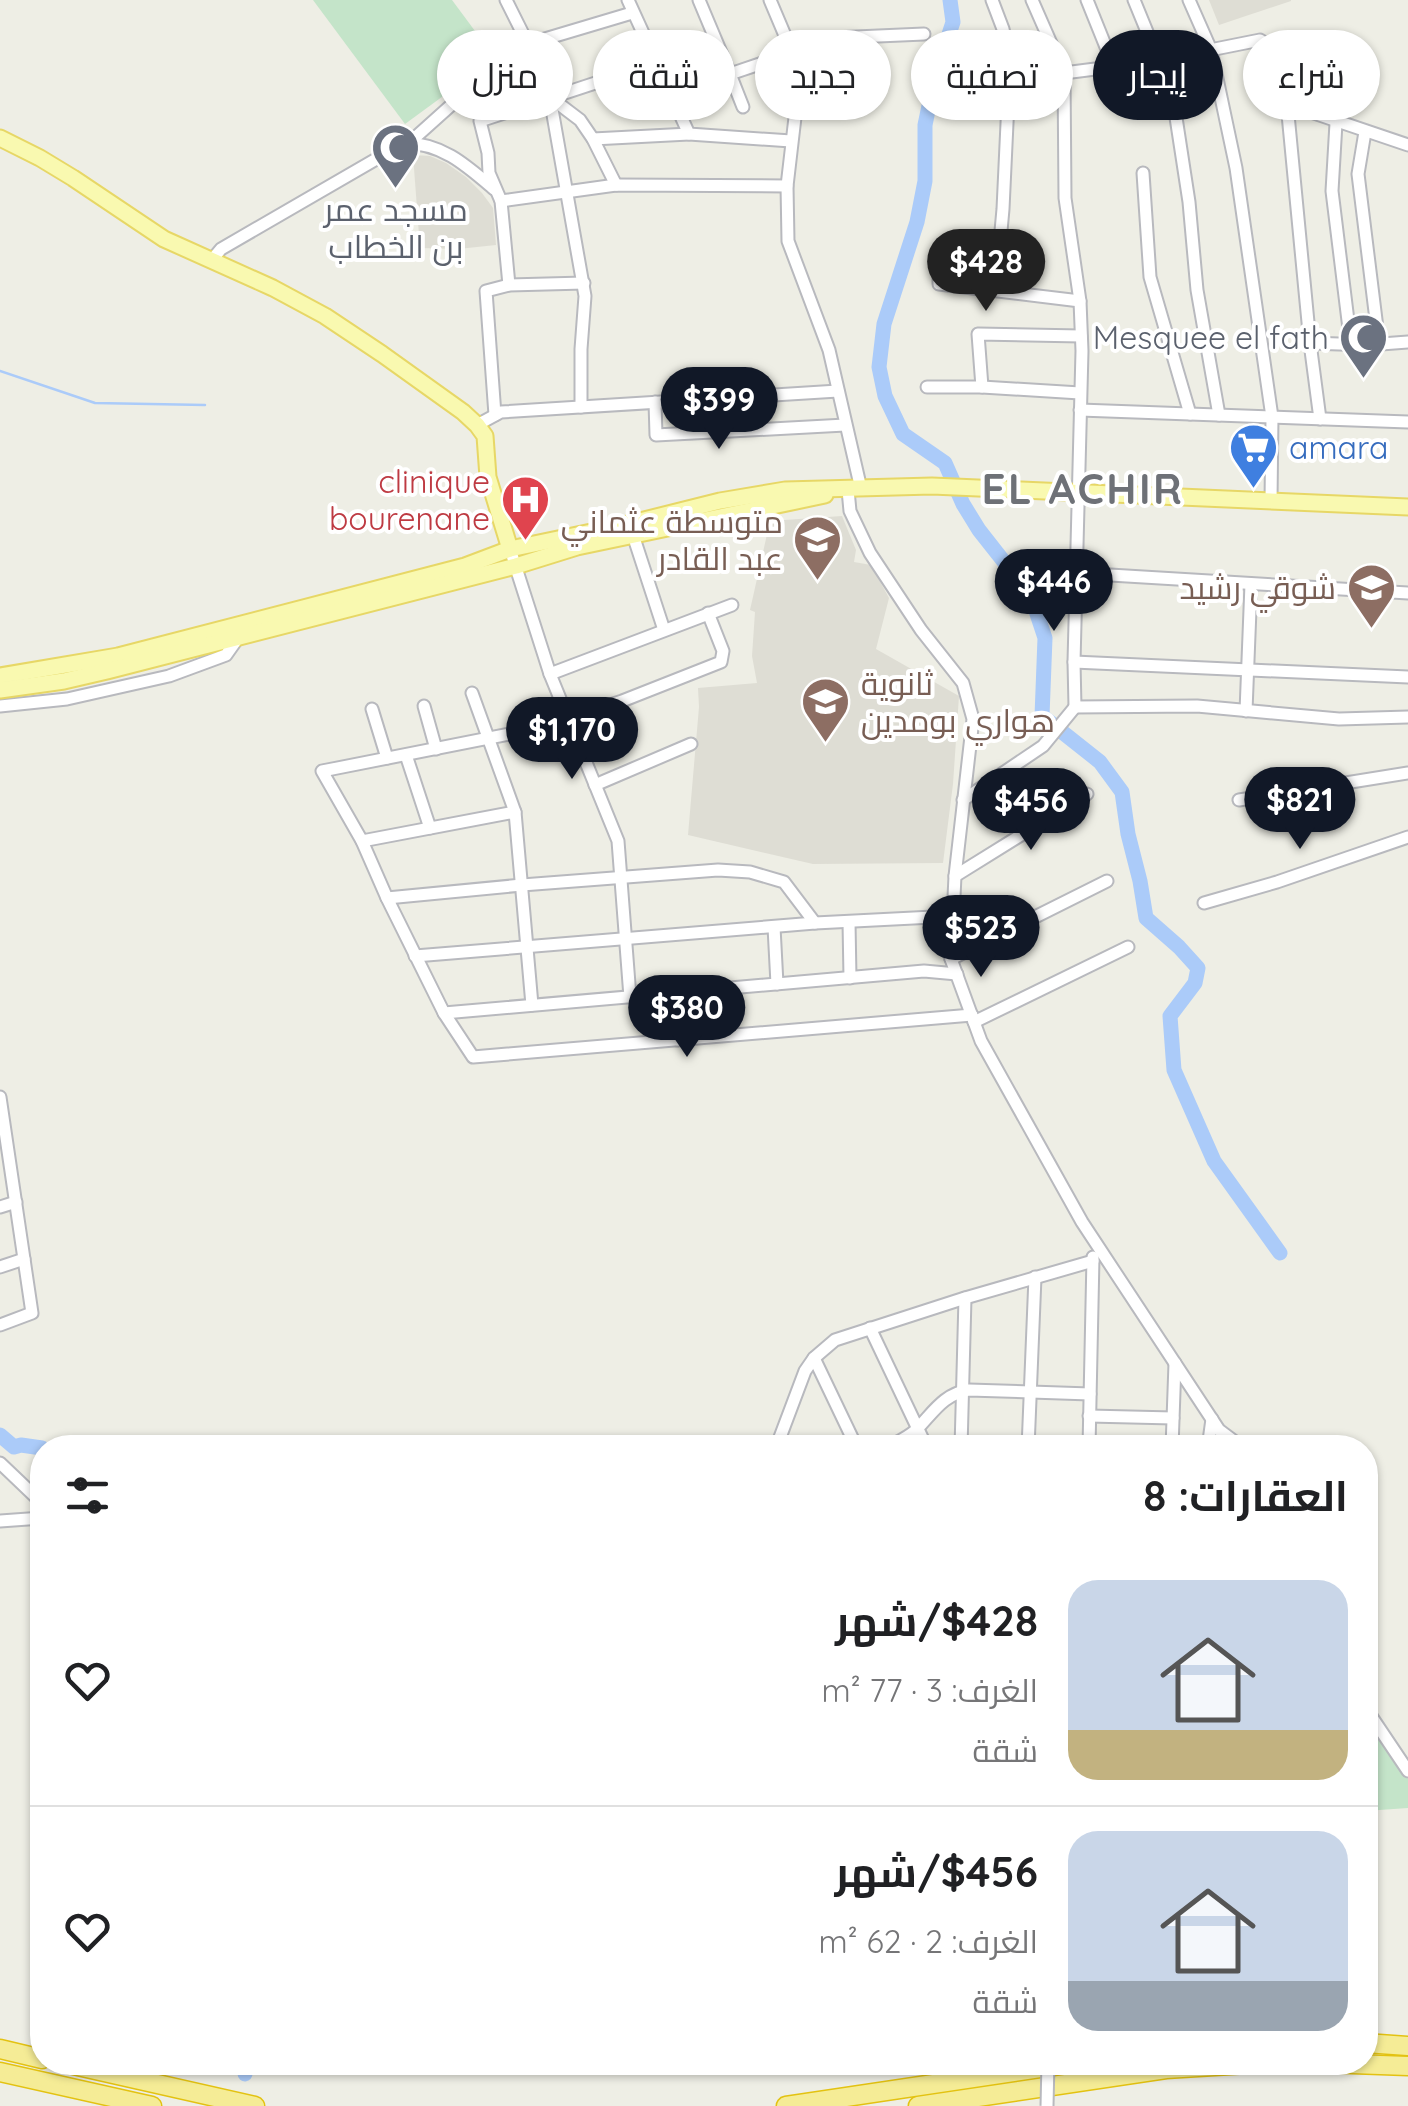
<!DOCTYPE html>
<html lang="ar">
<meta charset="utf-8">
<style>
body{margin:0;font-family:Quicksand,Cairo,sans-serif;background:#f2f2f2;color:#202124;direction:rtl;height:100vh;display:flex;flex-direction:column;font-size:38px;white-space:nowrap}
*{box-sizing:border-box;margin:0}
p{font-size:32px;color:#757577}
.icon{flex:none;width:55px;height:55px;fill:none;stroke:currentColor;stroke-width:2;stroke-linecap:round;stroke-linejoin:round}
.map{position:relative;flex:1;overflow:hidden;direction:ltr}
.drawer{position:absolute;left:30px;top:1435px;width:1348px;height:640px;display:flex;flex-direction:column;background:#fff;border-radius:40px;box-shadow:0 2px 8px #0004;direction:rtl}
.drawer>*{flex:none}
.hud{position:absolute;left:30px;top:30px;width:1350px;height:90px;direction:rtl;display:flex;gap:20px}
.price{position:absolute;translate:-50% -85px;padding:0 22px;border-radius:35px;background:#111827;color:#fff;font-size:32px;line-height:65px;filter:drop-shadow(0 2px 5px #0008)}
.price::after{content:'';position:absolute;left:50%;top:60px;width:30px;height:22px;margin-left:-15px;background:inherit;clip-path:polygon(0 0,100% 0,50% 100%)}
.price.current{background:#222;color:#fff}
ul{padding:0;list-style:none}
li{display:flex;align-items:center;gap:30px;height:250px;padding:0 30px}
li+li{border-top:2px solid #e0e0e0}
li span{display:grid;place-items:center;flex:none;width:280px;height:200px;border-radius:30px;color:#555}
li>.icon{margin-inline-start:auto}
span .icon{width:120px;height:120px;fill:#fffc;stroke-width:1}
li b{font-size:42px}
h2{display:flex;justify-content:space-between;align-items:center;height:120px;padding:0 30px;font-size:42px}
.chip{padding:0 35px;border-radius:45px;background:#fff;box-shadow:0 2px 8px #0004;font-size:35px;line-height:90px}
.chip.current{background:#111827;color:#fff}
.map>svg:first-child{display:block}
.education{fill:#deddd4}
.green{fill:#c4e4c9}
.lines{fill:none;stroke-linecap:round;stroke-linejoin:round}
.stream{stroke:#abcbf9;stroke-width:2.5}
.river{stroke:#abcbf9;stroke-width:15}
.minor-casing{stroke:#b8b9be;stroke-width:15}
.major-casing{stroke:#e7d766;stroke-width:19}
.highway-casing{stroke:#e3c211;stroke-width:21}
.minor{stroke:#fff;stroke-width:11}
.major{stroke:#f9f9b0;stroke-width:15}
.highway{stroke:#f5ec96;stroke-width:18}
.minor-bridge-casing{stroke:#b8b9be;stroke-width:15;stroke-linecap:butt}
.minor-bridge{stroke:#fff;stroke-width:11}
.labels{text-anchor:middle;stroke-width:8;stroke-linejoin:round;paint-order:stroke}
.worship-label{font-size:32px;fill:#5b616d;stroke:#fff}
.shop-label{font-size:32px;fill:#366cbe;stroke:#fff;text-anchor:start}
.health-label{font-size:32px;fill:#be3a42;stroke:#fff;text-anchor:end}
.education-label{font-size:32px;fill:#785e54;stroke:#fff;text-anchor:end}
.district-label{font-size:42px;font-weight:bold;letter-spacing:2.5px;fill:#6e7177;stroke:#fff}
</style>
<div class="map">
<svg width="1408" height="2106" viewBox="0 0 1408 2106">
<rect width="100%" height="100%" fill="#eeeee5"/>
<g class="education">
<polygon points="1209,0 1291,0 1291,1 1219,25"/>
<polygon points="413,155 430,156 446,163 466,177 482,193 493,208 496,245 458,249 420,248"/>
<polygon points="842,516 856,550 854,562 871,565 889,598 876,649 959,696 953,784 943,863 813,864 688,835 699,707 698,688 757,683 752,656 755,612 750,610 770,521"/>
</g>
<g class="green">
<polygon points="313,0 452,0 495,58 405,124"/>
<polygon points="1365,1721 1408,1779 1408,1808 1365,1811"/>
</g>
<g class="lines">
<polyline class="stream" points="0,371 95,403 205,405"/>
<g class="river">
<polyline points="950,0 953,22 935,77 925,125 925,181 917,222 884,324 879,367 885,396 903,434 945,463 963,504 979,530 1031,596 1045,638 1042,716 1100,762 1122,792 1128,834 1140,881 1146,918 1179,947 1198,968 1195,983 1170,1016 1174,1070 1214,1161 1280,1253"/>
<polyline points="0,1435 14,1447 21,1445 42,1448"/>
<polyline points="244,2062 245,2074"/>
</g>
<defs>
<g id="minor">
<polyline points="506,0 528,44 550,98 585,296 581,349 581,407"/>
<polyline points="628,0 689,134 791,141"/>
<polyline points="699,0 730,74 792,53 801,66 787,186 788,241 829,350 861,489"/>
<polyline points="770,0 789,45"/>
<polyline points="992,0 1003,29 1010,59 1003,209 999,253 943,245 939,256 939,284 1080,301 1082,351 1074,662 1075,707 1197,706 1339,719 1408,717"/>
<polyline points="1032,0 1064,73 1065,198 1080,301"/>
<polyline points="1087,0 1114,67"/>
<polyline points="1134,0 1159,61"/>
<polyline points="1189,0 1211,50 1236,168 1272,417 1271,501"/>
<polyline points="787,40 924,34"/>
<polyline points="528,44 632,13"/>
<polyline points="1167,59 1189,202 1197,290 1219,415"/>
<polyline points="975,70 1064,73 1150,62 1260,40 1271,47 1287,104 1310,343 1320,419"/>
<polyline points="730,74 743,107"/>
<polyline points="551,98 580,120 593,139 616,185"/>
<polyline points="1287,104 1408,145"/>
<polyline points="1336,123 1332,191 1351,345"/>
<polyline points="1365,132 1358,174 1379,344"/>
<polyline points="593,139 689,134"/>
<polyline points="409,143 497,64 530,49"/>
<polyline points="1143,173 1150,277 1190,414"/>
<polyline points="501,201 616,185 787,186"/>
<path d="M211,261L221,249L404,143C442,143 466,165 494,189"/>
<polyline points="509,285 501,201 489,173 488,153 480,121 656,63"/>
<polyline points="1310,343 1368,345 1408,342"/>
<polyline points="927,387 982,387 1080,393"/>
<polyline points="982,387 978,334 1081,336"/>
<polyline points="655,402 656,435 845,425"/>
<polyline points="1080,410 1408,422"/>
<polyline points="495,415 486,291 509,285 584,283"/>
<polyline points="477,425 501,412 838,391"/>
<polyline points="848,490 850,511 870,553 921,630 963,683 973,719 955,876 951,959 981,1041 1082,1222 1219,1430 1243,1448"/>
<polyline points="633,535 664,630"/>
<polyline points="510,549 550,674 618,841 630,997"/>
<polyline points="1077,573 1408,593"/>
<polyline points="1074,662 1408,677"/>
<polyline points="550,674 732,605"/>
<polyline points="472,693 515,812 532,1005"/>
<polyline points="0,706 67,699 169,676 226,655 238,638"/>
<polyline points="424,706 436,749"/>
<polyline points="372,709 387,758"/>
<polyline points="1246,711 1251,584"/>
<polyline points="406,755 430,828"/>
<polyline points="595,785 691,744"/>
<polyline points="963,800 1043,746 1075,707"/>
<polyline points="1239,800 1408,773"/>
<polyline points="362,841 515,812"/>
<polyline points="955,876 1087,794"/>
<polyline points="387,898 362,841 322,771 540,728 622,701 721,662 723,651 708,613"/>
<polyline points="1204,903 1277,882 1408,837"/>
<polyline points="849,922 850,978"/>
<polyline points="815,923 784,882 750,872 718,870 522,885 387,898 444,1013 924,971 957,974"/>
<polyline points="774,927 777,984"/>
<polyline points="415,956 815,923 953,916"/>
<polyline points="951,959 1107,881"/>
<polyline points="675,993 678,1040"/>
<polyline points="444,1013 473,1057 972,1015"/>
<polyline points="974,1022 1128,947"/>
<polyline points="0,1097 32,1313 0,1325"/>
<polyline points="0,1207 16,1202"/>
<polyline points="0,1267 24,1259"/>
<polyline points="870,1328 927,1448"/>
<polyline points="814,1358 857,1448"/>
<polyline points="1089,1416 1173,1418"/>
<polyline points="776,1448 805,1371 814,1358 835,1340 965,1298 1093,1261"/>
<path d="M886,1448C897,1442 907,1438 916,1430C933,1413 943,1394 969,1390L1090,1394"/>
<polyline points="961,1448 965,1298"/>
<polyline points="1028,1448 1035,1277"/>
<polyline points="1089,1448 1093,1257"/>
<polyline points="1172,1448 1175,1363"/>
<polyline points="1208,1448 1212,1419"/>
<polyline points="0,1463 42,1503"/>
<polyline points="0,1521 42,1518"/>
<polyline points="1365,1707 1408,1771"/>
</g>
<g id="major">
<polyline points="0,138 40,158 73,178 164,239 273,288 325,316 382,354 463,412 477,425 485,436 488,477 510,549"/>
<polyline points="0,676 118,656 465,566 510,549 620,526 720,501 785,490 932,486 1408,507"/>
<polyline points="0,690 64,681 107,671 516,566 577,547 825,495"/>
</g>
<g id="highway">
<polyline points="1365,2043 1408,2046"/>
<polyline points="0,2049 42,2059"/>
<polyline points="60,2062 255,2106"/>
<polyline points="1296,2062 1408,2066"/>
<polyline points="0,2072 152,2106"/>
<polyline points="786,2106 1081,2062"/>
<polyline points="918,2106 1166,2069 1279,2062"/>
</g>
</defs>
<use href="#minor" class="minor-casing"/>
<use href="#major" class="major-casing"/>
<use href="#highway" class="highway-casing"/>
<use href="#minor" class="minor"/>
<use href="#major" class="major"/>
<use href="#highway" class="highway"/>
<defs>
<polyline id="minor-bridge" points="1047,2106 1048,2062"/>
</defs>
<use href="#minor-bridge" class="minor-bridge-casing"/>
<use href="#minor-bridge" class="minor-bridge"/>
</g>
<defs>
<symbol id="mosque-pin" viewBox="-11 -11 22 30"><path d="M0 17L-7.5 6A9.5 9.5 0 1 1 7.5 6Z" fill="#6b7280" stroke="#fff"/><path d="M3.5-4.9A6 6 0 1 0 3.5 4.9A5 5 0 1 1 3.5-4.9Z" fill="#fff"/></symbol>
<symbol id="supermarket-pin" viewBox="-11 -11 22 30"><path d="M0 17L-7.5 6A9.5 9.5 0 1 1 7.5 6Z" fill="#3f7fe0" stroke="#fff"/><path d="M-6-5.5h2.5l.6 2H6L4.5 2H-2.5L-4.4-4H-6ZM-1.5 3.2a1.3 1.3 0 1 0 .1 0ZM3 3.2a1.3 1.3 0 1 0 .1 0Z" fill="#fff"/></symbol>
<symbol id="hospital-pin" viewBox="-11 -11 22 30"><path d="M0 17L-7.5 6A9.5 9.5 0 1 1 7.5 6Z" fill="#e0444e" stroke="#fff"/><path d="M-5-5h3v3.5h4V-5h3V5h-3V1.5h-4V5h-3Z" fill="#fff"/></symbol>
<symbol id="school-pin" viewBox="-11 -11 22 30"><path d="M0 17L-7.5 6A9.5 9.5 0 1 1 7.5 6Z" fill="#8d6e63" stroke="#fff"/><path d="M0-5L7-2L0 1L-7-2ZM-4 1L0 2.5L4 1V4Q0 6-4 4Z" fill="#fff"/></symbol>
</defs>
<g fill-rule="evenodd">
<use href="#mosque-pin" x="368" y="120" width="55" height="75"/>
<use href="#mosque-pin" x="1336" y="310" width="55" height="75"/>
<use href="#supermarket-pin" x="1226" y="420" width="55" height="75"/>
<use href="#hospital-pin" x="498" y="472" width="55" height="75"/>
<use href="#school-pin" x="790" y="512" width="55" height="75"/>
<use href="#school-pin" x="1344" y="560" width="55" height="75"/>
<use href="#school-pin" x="798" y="674" width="55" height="75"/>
</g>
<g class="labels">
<g class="worship-label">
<text x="396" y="221">مسجد عمر<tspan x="396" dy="37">بن الخطاب</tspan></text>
<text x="1329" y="349" text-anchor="end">Mesquee el fath</text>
</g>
<g class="shop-label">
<text x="1289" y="459">amara</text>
</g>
<g class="health-label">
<text x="490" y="493">clinique<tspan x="490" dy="37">bourenane</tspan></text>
</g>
<g class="education-label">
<text x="783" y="533">متوسطة عثماني<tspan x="783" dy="37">عبد القادر</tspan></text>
<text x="1336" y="599">شوقي رشيد</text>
<text x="861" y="695" text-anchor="start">ثانوية<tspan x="861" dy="37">هواري بومدين</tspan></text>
</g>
<g class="district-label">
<text x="1083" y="504">EL ACHIR</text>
</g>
</g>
</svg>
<b class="price current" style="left:986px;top:314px">$428</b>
<b class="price" style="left:719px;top:452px">$399</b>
<b class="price" style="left:1054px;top:634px">$446</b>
<b class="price" style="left:572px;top:782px">$1,170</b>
<b class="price" style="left:1300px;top:852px">$821</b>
<b class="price" style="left:1031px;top:853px">$456</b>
<b class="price" style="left:981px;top:980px">$523</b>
<b class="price" style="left:687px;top:1060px">$380</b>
<div class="hud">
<a class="chip">شراء</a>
<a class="chip current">إيجار</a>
<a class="chip">تصفية</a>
<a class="chip">جديد</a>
<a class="chip">شقة</a>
<a class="chip">منزل</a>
</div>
<section class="drawer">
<h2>العقارات: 8<svg class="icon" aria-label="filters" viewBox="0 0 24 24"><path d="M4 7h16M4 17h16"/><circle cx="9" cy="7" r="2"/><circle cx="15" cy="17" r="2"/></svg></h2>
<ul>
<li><span style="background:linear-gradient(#c9d6e8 75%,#c2b280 0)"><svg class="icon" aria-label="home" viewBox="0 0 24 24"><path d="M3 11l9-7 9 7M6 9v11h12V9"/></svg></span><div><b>$428/شهر</b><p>الغرف: 3 · 77 m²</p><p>شقة</p></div><svg class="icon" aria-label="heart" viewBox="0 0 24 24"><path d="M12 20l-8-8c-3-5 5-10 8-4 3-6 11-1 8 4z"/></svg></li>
<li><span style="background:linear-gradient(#c9d6e8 75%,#9aa5b1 0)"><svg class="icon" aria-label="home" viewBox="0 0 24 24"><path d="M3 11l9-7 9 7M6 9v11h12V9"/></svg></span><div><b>$456/شهر</b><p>الغرف: 2 · 62 m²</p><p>شقة</p></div><svg class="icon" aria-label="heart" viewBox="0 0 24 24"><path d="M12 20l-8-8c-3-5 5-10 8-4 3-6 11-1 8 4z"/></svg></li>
</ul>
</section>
</div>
